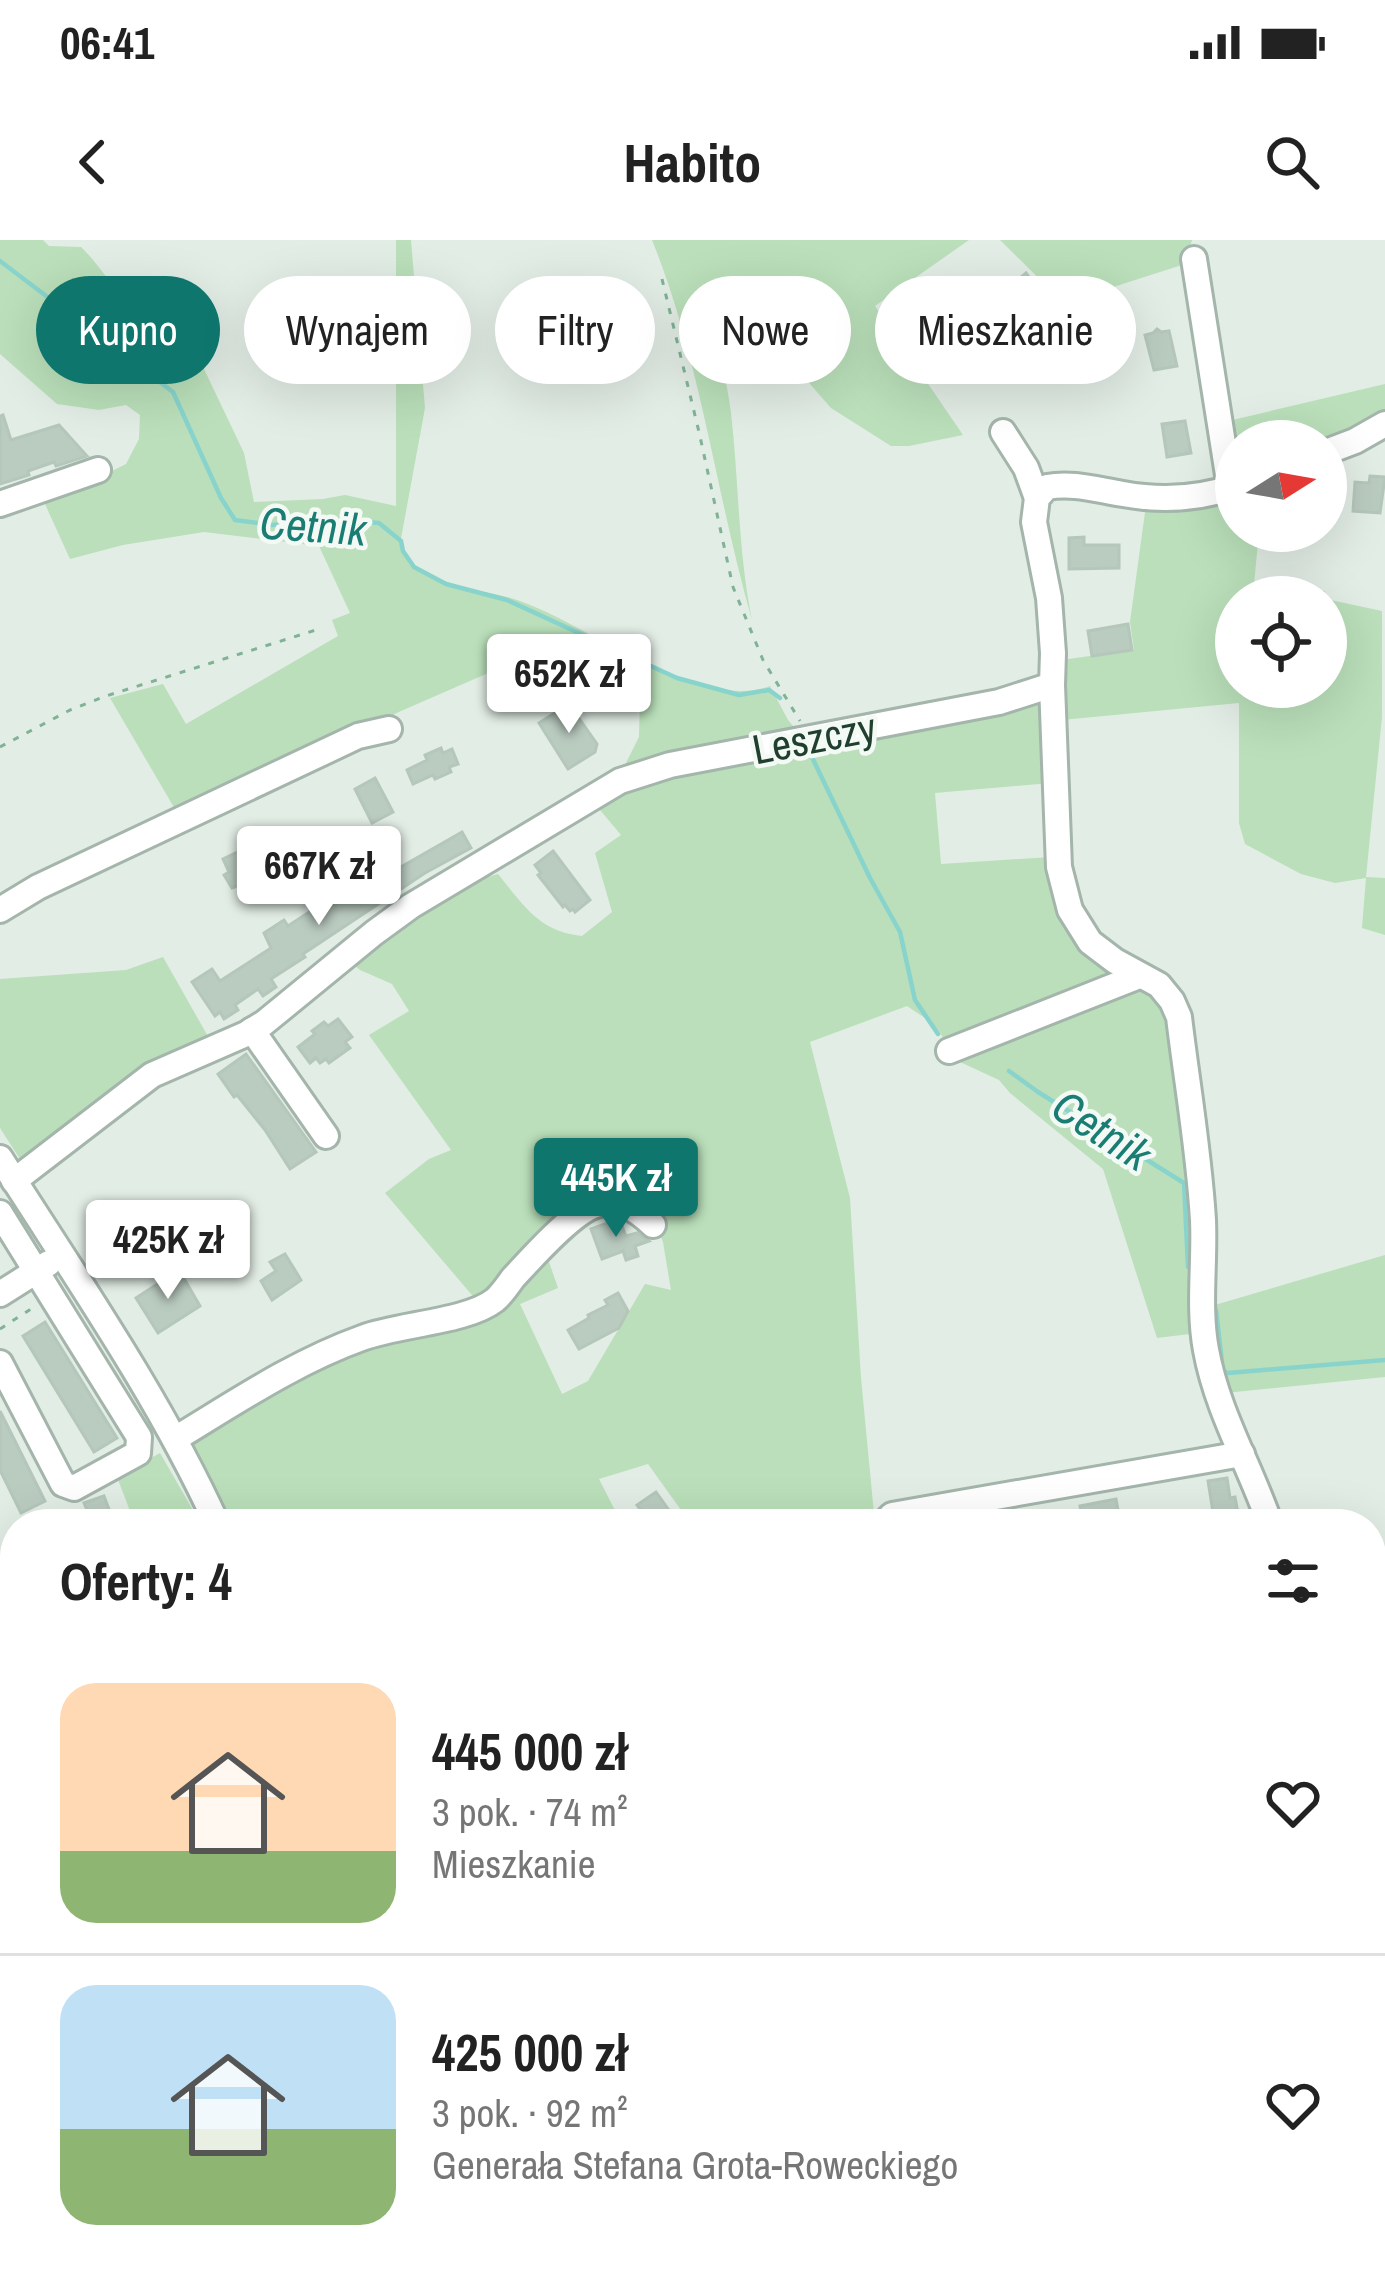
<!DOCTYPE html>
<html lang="pl">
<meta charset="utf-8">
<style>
body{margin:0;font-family:"Archivo Narrow",sans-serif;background:#f6f6f6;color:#222;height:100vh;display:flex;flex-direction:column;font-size:45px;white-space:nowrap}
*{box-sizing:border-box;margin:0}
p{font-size:39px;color:#767676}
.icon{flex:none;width:66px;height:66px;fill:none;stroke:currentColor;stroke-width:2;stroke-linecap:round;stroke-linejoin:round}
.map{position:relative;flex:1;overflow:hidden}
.details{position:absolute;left:0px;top:1269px;width:1386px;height:771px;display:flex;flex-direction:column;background:#fff;border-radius:48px 48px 0 0;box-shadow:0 12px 48px #0002}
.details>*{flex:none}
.hud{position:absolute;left:36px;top:36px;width:1314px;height:108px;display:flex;gap:24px}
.needle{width:78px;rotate:79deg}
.controls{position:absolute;left:1215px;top:180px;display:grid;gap:24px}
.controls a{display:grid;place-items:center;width:132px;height:132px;border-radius:50%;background:#fff;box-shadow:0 12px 48px #0002;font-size:60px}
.price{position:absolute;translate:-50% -102px;padding:0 27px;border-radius:12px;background:#fff;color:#222;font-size:39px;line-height:78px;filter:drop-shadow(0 3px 6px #0008)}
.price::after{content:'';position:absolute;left:50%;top:72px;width:36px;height:27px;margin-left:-18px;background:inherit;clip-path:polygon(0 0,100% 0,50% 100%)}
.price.current{background:#0f766e;color:#fff}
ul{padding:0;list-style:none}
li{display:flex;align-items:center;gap:36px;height:300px;padding:0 60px}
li+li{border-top:3px solid #e0e0e0}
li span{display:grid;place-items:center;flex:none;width:336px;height:240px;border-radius:36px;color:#555}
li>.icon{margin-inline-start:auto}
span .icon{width:144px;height:144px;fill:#fffc;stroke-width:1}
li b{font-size:51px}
h2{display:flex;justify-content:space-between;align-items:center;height:144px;padding:0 60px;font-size:51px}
.chip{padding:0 42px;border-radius:54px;background:#fff;box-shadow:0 12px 48px #0002;font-size:42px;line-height:108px}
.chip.current{background:#0f766e;color:#fff}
.status{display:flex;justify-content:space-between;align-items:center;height:84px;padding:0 60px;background:#fff;direction:ltr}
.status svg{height:33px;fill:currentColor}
header{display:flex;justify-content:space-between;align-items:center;height:156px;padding:0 60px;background:#fff;font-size:54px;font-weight:700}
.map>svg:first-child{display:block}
.green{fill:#badfba;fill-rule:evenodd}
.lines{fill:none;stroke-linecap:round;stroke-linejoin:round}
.stream{stroke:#88d4cc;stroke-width:4.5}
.building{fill:#bacbc0;stroke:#b4c7ba;stroke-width:3}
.minor-casing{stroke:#a4b5ab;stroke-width:30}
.path{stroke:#81b296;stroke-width:3;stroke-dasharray:6 9;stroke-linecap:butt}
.minor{stroke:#fff;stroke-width:24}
.labels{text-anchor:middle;stroke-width:9;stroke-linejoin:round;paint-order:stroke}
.street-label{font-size:42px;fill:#213f2f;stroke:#f3f9f4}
.water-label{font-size:45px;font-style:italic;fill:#197d74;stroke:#f3f9f4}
</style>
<div class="status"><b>06:41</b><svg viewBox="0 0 49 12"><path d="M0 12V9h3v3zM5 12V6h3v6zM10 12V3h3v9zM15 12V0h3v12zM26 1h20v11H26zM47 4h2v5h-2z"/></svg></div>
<header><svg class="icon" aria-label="back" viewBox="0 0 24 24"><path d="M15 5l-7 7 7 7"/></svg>Habito<svg class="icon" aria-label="search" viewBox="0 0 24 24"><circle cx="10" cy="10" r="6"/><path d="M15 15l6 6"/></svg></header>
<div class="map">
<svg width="1385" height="2038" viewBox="0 0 1385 2038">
<rect width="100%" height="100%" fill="#e2ede5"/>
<g class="green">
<path d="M0,0H43L49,6L81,7C100,25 111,47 131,64L166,49L244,213L254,262L323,259L345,255L396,266V0H411L425,168L400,304L410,325C424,332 439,339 453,344C474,351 496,353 517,360C584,382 701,473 770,446L788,480L799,493L623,529L639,497L640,455L627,440L601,445L590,438L592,423L543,409L401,471L179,576L110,458L163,444L186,484L338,396L332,380L350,373L319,306L204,292L123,305L70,319L45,264L126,224L139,199L140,175L126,165L99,170L57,164L0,114Z"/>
<path d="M652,0H969L875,66L963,195L909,206H891L831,168L789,120L762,64L711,71C717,105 727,139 731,173C739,242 738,312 752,380C716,255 701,121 652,0Z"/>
<polygon points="1000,0 1192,0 1185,24 1104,50 1089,88"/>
<polygon points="1385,144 1385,170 1358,191 1326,201 1236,201 1236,239 1211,185"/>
<polygon points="1236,255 1236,291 1259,291 1254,345 1325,351 1324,357 1236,357 1236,447 1326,447 1326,359 1382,371 1382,477 1366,637 1385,638 1385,695 1362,688 1366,638 1335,643 1301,634 1245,604 1239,583 1239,463 1062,480 1061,420 1134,410 1130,382 1146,265"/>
<path d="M1034,458L1044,462L1050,543L935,553L941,624L1051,617L1111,730L1109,738L946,807C942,786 923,777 907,766L810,802L850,958L861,1138L875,1284H691L648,1224L599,1239L622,1284H233L192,1203L194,1194L266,1147L477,1061L385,953L429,919L451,910L369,795L409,771L392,744L360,730L351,722C397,687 443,649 498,634C525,667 539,691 582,696L612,672L595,613L621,595L595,564L632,544ZM572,967L654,978L663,1002L671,1050L645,1044L588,1141L562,1154L520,1064L558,1048L539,993Z"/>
<polygon points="163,717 210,800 27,919 20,919 0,888 0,739 126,730"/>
<polygon points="1141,744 1169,766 1197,970 1198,1093 1157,1098 1103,929 1010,853 999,840 947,816"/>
<polygon points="1385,1015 1385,1137 1225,1153 1208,1067"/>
<polygon points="160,1213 201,1284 135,1284 117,1237"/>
</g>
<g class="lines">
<g class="stream">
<polyline points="0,21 173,152 221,258 235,280 272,285 329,279 379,283 401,301 403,311 414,327 446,344 507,360 677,438 739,455 769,450 780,458"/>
<polyline points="809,511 870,638 900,692 915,760 938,794"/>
<polyline points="1009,831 1038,852 1184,943 1188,1027"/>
<polyline points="1216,1070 1223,1131 1228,1133 1385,1120"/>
</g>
</g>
<g class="building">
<polygon points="1026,33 1053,70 1039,81 1012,45"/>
<polygon points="986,63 989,81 1001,97 990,105 996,112 976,116 950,135 971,93 968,73 962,65"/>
<polygon points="1157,89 1161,92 1169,91 1177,126 1154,130 1145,95 1153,93"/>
<polygon points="3,175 11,200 59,185 87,216 56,226 54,222 28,231 29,235 0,244 0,176"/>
<polygon points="1185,181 1191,213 1167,217 1162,184"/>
<polygon points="1370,236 1385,237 1380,273 1353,271 1355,242 1369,243"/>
<polygon points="1084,297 1084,305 1119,305 1119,328 1069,329 1069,298"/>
<polygon points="1128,384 1132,410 1092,416 1088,391"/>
<polygon points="569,464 597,504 595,512 568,529 539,483"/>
<polygon points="441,508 443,513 452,509 458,524 449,527 451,532 435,539 433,535 413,544 407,530 427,520 425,515"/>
<polygon points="375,538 393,572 372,583 355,549"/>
<polygon points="462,592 471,608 425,633 303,714 305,717 271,739 276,747 263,756 258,749 235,765 238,770 224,779 220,772 215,776 192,742 212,729 220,741 271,708 264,693 284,680 288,686 391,618 399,628"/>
<polygon points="246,608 259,636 232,648 224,635 229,632 223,619"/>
<polygon points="553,611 590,660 575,672 573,669 570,671 565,665 563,667 538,635 541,633 535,625"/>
<polygon points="338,779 352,797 345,802 350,808 329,823 326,819 320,823 316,818 310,823 298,807 315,794 312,791 324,782 328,786"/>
<polygon points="246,814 316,912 290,929 265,890 237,855 234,857 218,834"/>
<polygon points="125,975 141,1002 119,1015 103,987"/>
<polygon points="616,980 620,981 626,996 637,993 649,1001 635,1006 638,1016 626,1020 623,1011 602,1019 591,989"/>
<polygon points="285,1014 301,1040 272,1060 261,1041 276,1031 270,1022"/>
<polygon points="179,1030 200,1066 158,1093 136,1058"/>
<polygon points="618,1053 628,1071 619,1088 579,1109 568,1090 589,1078 588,1075 608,1065 605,1060"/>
<polygon points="45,1082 117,1198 94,1212 23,1096"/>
<polygon points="0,1171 45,1261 21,1273 0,1230"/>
<polygon points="1227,1238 1230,1258 1235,1257 1238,1273 1214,1278 1208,1241"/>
<polygon points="656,1252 671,1273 679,1284 651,1284 637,1265"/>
<polygon points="104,1256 113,1280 104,1284 55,1284 87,1270 84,1263"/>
<polygon points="1116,1259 1120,1281 1083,1284 1080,1266"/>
</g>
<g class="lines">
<defs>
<g id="minor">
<polyline points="1194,19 1230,248"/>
<polyline points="1003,192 1026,228 1037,258"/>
<polyline points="1326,212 1355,201 1385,184"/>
<polyline points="0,264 98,230"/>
<path d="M1052,445L1059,627L1070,670L1090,702L1115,721L1159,745L1172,761L1179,777C1187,844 1199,912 1203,980C1205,1023 1198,1067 1206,1110C1217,1171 1250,1226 1270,1284"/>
<polyline points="0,670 38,647 358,496 389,489"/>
<polyline points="252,790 326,896"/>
<polyline points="949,811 1139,736"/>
<path d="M0,918C76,1038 158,1155 217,1284"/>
<path d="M14,941L152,835L246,794L264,783L374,693L411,666L620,541L670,525L999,462L1052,445L1053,413L1049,358L1034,282L1037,258L1047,247C1073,242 1097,250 1123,254C1161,261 1199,259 1236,246"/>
<polyline points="0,973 139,1197 138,1213 74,1248 63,1244 0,1123"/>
<polyline points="0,1054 49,1023"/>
<path d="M175,1199C236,1162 295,1122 362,1098C399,1084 467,1082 495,1060C502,1054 508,1045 513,1038C531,1019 572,972 596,965C619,957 637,970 653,985"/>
<polyline points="883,1284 892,1275 1242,1214"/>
<polyline points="11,1348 15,1346"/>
<polyline points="0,1469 15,1469"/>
<polyline points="0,1567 15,1567"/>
<polyline points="0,1804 15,1809"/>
<polyline points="1371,1874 1385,1870"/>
<polyline points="1371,1984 1385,1978"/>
<polyline points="164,2025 177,2034 194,2038"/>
<polyline points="415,2025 418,2038"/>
<polyline points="1152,2025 1157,2038"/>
<polyline points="9,2038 38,2025"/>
<polyline points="212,2038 274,2025"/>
<polyline points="955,2038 997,2025"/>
<polyline points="1238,2038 1269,2025"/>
</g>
</defs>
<use href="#minor" class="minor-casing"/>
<g class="path">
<polyline points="662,39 699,192 733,347 763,420 800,481"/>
<polyline points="0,507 70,470 106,456 319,389"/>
<polyline points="0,1089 34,1067"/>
</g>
<use href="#minor" class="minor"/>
</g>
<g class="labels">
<g class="street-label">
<text transform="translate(814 498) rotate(-11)" y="15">Leszczy</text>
</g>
<g class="water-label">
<text transform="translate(313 286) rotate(4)" y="16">Cetnik</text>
<text transform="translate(1102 890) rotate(33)" y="16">Cetnik</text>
</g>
</g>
</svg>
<div class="controls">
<a><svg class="needle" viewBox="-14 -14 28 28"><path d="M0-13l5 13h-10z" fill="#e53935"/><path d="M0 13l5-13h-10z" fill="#767676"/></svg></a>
<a><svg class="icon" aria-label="locate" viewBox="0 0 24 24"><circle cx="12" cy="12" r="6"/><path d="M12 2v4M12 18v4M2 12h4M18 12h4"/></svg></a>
</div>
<b class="price" style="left:569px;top:496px">652K zł</b>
<b class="price" style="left:319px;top:688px">667K zł</b>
<b class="price current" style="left:616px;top:1000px">445K zł</b>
<b class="price" style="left:168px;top:1062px">425K zł</b>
<div class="hud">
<a class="chip current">Kupno</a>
<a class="chip">Wynajem</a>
<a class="chip">Filtry</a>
<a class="chip">Nowe</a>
<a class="chip">Mieszkanie</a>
</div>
<section class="details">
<h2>Oferty: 4<svg class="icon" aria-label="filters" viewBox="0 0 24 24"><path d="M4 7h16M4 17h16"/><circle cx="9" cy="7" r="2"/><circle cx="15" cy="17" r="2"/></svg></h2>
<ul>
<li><span style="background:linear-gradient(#ffd9b3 70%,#8fb573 0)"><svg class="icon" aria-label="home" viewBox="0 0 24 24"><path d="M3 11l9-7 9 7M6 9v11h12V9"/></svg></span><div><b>445 000 zł</b><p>3 pok. · 74 m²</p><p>Mieszkanie</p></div><svg class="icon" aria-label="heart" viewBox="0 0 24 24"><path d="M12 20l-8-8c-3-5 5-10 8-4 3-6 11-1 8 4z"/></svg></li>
<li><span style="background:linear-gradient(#bfe0f5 60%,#8fb573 0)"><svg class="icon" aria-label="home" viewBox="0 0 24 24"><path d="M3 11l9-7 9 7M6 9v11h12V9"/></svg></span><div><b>425 000 zł</b><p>3 pok. · 92 m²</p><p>Generała Stefana Grota-Roweckiego</p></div><svg class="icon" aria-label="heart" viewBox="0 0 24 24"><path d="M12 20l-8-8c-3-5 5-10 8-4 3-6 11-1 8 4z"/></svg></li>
</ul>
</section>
</div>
